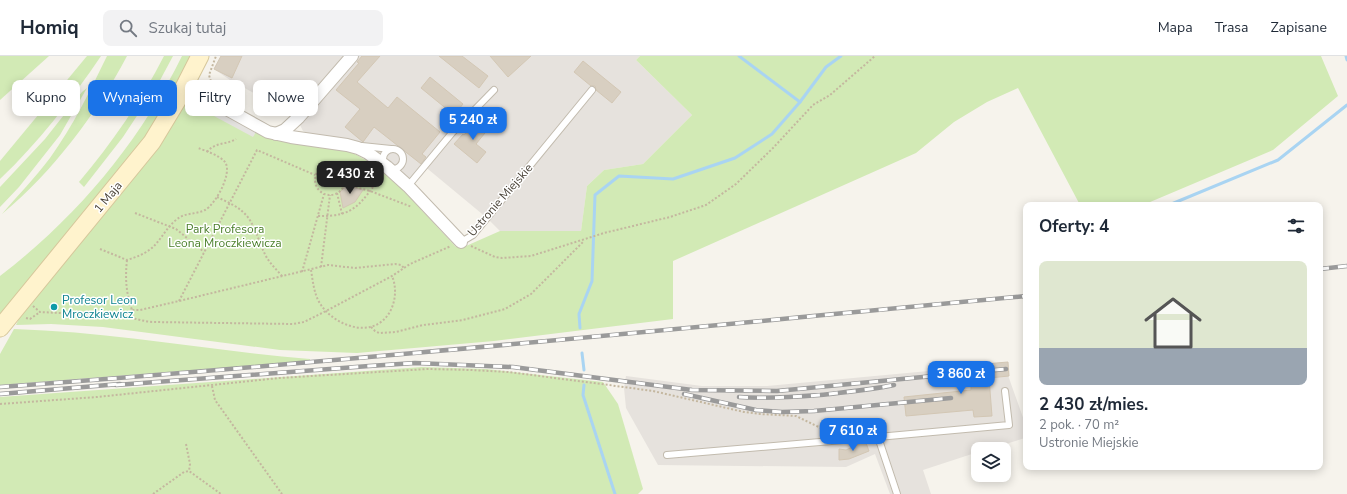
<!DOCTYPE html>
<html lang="pl">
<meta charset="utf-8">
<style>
body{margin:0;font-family:"Nunito Sans",sans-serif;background:#f2f2f3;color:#1f2937;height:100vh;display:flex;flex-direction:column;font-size:15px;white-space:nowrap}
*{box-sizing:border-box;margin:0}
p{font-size:13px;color:#747a83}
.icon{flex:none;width:22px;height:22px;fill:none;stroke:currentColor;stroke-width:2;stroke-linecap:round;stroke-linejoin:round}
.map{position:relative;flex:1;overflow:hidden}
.panel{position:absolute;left:1023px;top:146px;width:300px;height:268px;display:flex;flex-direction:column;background:#fff;border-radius:8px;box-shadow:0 2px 10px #0003}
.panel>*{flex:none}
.guide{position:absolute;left:12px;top:24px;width:380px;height:36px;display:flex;gap:8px}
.fabs{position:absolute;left:971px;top:386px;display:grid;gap:8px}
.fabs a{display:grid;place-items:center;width:40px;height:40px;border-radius:8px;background:#fff;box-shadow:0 2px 10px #0003;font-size:20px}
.price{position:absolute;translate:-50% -34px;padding:0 9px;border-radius:8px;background:#1a73e8;color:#fff;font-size:13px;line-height:26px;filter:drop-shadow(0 1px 2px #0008)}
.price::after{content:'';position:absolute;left:50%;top:24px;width:12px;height:9px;margin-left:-6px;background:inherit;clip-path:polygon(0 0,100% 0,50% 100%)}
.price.current{background:#222;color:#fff}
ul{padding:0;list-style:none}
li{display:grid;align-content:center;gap:8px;height:212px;padding:0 16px}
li+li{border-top:1px solid #e0e1e3}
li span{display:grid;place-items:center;height:124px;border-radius:8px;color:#555}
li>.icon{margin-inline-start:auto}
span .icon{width:72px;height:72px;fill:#fffc;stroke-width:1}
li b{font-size:17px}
h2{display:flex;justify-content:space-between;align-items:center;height:48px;padding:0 16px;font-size:17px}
.pill{padding:0 14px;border-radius:8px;background:#fff;box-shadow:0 2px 10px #0003;font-size:14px;line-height:36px}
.pill.current{background:#1a73e8;color:#fff}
header{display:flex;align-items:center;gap:24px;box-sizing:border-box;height:56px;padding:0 20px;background:#fff;border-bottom:1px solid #e0e1e3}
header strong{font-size:19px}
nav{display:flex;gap:22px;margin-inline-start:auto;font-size:14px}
.search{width:280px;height:36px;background:#f2f2f3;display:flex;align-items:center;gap:10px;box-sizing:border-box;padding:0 14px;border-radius:8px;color:#747a83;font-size:15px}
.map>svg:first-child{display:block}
.industrial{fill:#e6e2dd}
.green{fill:#d2eab5}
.parking{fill:#e5e3e0}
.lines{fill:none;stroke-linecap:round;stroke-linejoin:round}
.stream{stroke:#a9d4f2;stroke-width:3}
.building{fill:#d8cfc1;stroke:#d3c7b4}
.lane-casing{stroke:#c2bbae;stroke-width:8}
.street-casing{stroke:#c2bbae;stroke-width:14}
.secondary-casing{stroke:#d6c79b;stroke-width:19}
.path{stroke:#c4b79f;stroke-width:2;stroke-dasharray:2 2;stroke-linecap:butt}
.lane{stroke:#fff;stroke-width:6}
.street{stroke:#fff;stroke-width:12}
.secondary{stroke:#fff3cd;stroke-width:17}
.rail-casing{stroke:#9a9a9a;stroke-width:4.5}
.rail{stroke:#fff;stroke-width:3;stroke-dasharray:9;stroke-linecap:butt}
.culture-dot{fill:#0f9aa8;stroke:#fff;stroke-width:1.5}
.labels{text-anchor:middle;stroke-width:3;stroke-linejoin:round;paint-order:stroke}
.street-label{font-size:12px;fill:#4b4439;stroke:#fff}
.park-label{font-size:12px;fill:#4a7f2a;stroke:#fff}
.culture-label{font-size:12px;fill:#0d838f;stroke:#fff;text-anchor:start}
</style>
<header>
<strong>Homiq</strong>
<div class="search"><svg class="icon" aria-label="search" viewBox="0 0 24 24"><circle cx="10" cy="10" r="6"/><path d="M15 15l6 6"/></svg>Szukaj tutaj</div>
<nav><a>Mapa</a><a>Trasa</a><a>Zapisane</a></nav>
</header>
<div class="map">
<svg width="1347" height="438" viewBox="0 0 1347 438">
<rect width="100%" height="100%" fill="#f6f3ec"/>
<g class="industrial">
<polygon points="221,0 640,0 636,4 692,59 643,108 604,114 587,130 581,175 500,175 487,162 423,109 408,125 365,89 354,84 309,78 303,75 300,69 303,64 230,24 214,13"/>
<polygon points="1004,308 1026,370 1025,382 989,393 978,393 978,396 923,414 931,438 890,438 875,398 846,411 658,409 626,352 624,332 626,320 702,330 767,330"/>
</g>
<g class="green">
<polygon points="0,0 49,0 0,44"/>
<path d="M87,0H101C71,44 39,86 0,123V105Z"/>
<path d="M107,0H127C97,57 52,117 2,158C18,139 35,122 50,102C73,70 90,35 107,0Z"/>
<path d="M164,0H173L158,28L123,81L84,131L79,126C112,87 141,45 164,0Z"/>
<path d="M182,0H194L160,64L0,264V220C77,161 139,87 182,0Z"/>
<polygon points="640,0 1321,0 1338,40 1273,94 1143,149 1080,149 1018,32 987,46 954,66 916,97 673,205 673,263 494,285 357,297 280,294 103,271 51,268 16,269 25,250 186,45 193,43 202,46 267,81 340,93 353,97 371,107 400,131 456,191 466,190 500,175 581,175 587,130 604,114 643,108 692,59 636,4"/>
<polygon points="87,32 60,79 19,131 0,151 0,131 45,83 82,36"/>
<path d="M14,273C114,276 211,295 310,303V305L0,329V298Z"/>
<polygon points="422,311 486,313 603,326 618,348 643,433 638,438 0,438 0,341"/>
</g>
<polygon class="parking" points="220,49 259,71 253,81 214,60"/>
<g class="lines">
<g class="stream">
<polyline points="739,0 800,46"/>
<polyline points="1346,0 1347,4"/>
<polyline points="1169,149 1278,104 1347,49"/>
<polyline points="580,272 579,258 592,225 595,139 619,120 673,123 735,102 772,78 800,46 826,11 841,0"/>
<polyline points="582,297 584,314"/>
<polyline points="584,329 583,339 615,438"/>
</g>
</g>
<g class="building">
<polygon points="221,0 242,0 232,22 214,13"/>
<polygon points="362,0 380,0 357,26 388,52 397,41 440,76 422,98 426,101 421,108 374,71 363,86 345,71 360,53 336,34 359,7 357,6"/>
<polygon points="439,0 462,0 488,20 479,32"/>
<polygon points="490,0 531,0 508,21"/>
<polygon points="583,5 621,36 612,47 596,34 595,30 591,30 574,16"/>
<polygon points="430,21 463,48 454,59 421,32"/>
<polygon points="478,63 489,72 476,88 486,96 477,107 454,88 463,78 464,79"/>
<polygon points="346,129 363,134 355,146 343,152 340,136"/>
<polygon points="1008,306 1009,320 989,322 992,360 974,361 973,354 906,360 904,341 971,334 971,328 973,328 972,309"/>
<polygon points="861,387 866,387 869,395 849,403 839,404 839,393 846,394"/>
</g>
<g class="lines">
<defs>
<g id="lane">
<polyline points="362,90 391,93"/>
<circle cx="393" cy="103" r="10"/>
<polyline points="408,130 452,77 494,34"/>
<polyline points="461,186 473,179 592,34"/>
<polyline points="667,399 878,381"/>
<polyline points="897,438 878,381 1009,369 1005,335"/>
</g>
<g id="street">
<polyline points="185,30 268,76 291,81 347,89 358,92 368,97 387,111 408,130 461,186"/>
<polyline points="276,78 285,74 299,61 352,0"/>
</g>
<polyline id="secondary" points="0,272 152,86 178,43 200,0"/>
</defs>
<use href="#lane" class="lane-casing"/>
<use href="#street" class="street-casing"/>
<use href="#secondary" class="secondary-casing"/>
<g class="path">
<polyline points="213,33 209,19 216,0"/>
<path d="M207,96C215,86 226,89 236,83"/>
<circle cx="330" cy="124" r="15"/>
<polyline points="343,117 363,107"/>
<polyline points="344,128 370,135 412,151"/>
<polyline points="337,137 342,158"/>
<path d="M217,141C227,146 238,150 246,159C255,169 258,184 264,196C268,206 276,213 283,221"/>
<polyline points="135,157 176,173 204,196"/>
<path d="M318,160C357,161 360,146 382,120"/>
<polyline points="471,190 495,201 502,202 531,200 604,177 670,161 706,149 736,128 773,92 813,49 830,39 875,0"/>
<path d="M100,193L127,204C137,201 147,197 154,190C162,182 167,171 176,164C185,156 195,159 205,154C215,149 233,117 225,106C219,99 206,95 198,92"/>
<path d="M127,204C125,222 126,237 132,254"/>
<polyline points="321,211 330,139"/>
<path d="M311,214C313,226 314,239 321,249C331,264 353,275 370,271C392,266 400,239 392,220"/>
<polyline points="302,216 324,138"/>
<polyline points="179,245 257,94 315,119"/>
<path d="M33,250L40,256L120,260C131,261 141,265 152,266L293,268L304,266L326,255L392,220L410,208L451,190"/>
<polyline points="129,261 132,254 140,254 179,245 328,209 355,212 395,208 401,209 404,212"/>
<polyline points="26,262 30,263 40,256"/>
<polyline points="371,271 375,275 379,277 396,276 423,269 463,264 505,253 531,238 584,185"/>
<polyline points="212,330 215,344 282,438"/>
<polyline points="0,348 97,341 279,322 428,313 471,314 508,316 594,327 653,335 744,356 760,358 796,360 831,377"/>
<polyline points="186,388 190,408 189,415"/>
<polyline points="153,438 184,416 189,415 221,438"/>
</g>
<use href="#lane" class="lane"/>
<use href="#street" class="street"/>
<use href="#secondary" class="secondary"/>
<defs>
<g id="rail">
<polyline points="1320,213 1347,210"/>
<polyline points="116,329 369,310 415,307 513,311 692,334 777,335 1006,313"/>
<path d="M0,331C342,306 684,272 1026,240"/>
<polyline points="0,338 120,328"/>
<polyline points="684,338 756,354 782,356 814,355 951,342"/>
<path d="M739,341C766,343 793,341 820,339C845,336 870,334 894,329"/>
</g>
</defs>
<use href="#rail" class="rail-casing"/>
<use href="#rail" class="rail"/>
</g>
<circle class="culture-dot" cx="54" cy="251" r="4"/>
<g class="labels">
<g class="street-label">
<text transform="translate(108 141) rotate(-50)" y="4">1 Maja</text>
<text transform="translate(500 144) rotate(-49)" y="4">Ustronie Miejskie</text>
</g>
<g class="park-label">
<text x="225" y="177">Park Profesora<tspan x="225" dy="14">Leona Mroczkiewicza</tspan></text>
</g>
<g class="culture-label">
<text x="62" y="248">Profesor Leon<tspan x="62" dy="14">Mroczkiewicz</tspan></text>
</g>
</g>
</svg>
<div class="fabs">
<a><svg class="icon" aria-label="layers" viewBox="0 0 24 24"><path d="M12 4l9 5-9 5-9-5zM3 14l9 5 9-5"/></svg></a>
</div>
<b class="price" style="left:473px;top:85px">5 240 zł</b>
<b class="price current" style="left:350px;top:139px">2 430 zł</b>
<b class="price" style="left:961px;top:339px">3 860 zł</b>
<b class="price" style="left:853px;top:396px">7 610 zł</b>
<div class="guide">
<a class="pill">Kupno</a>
<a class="pill current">Wynajem</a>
<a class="pill">Filtry</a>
<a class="pill">Nowe</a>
</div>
<section class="panel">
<h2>Oferty: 4<svg class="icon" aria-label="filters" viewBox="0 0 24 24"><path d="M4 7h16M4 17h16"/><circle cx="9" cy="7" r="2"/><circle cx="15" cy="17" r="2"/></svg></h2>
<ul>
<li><span style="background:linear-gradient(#dfe7d0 70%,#9aa5b1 0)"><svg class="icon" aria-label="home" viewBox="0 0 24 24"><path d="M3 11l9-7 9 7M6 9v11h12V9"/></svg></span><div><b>2 430 zł/mies.</b><p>2 pok. · 70 m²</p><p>Ustronie Miejskie</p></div></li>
</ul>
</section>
</div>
